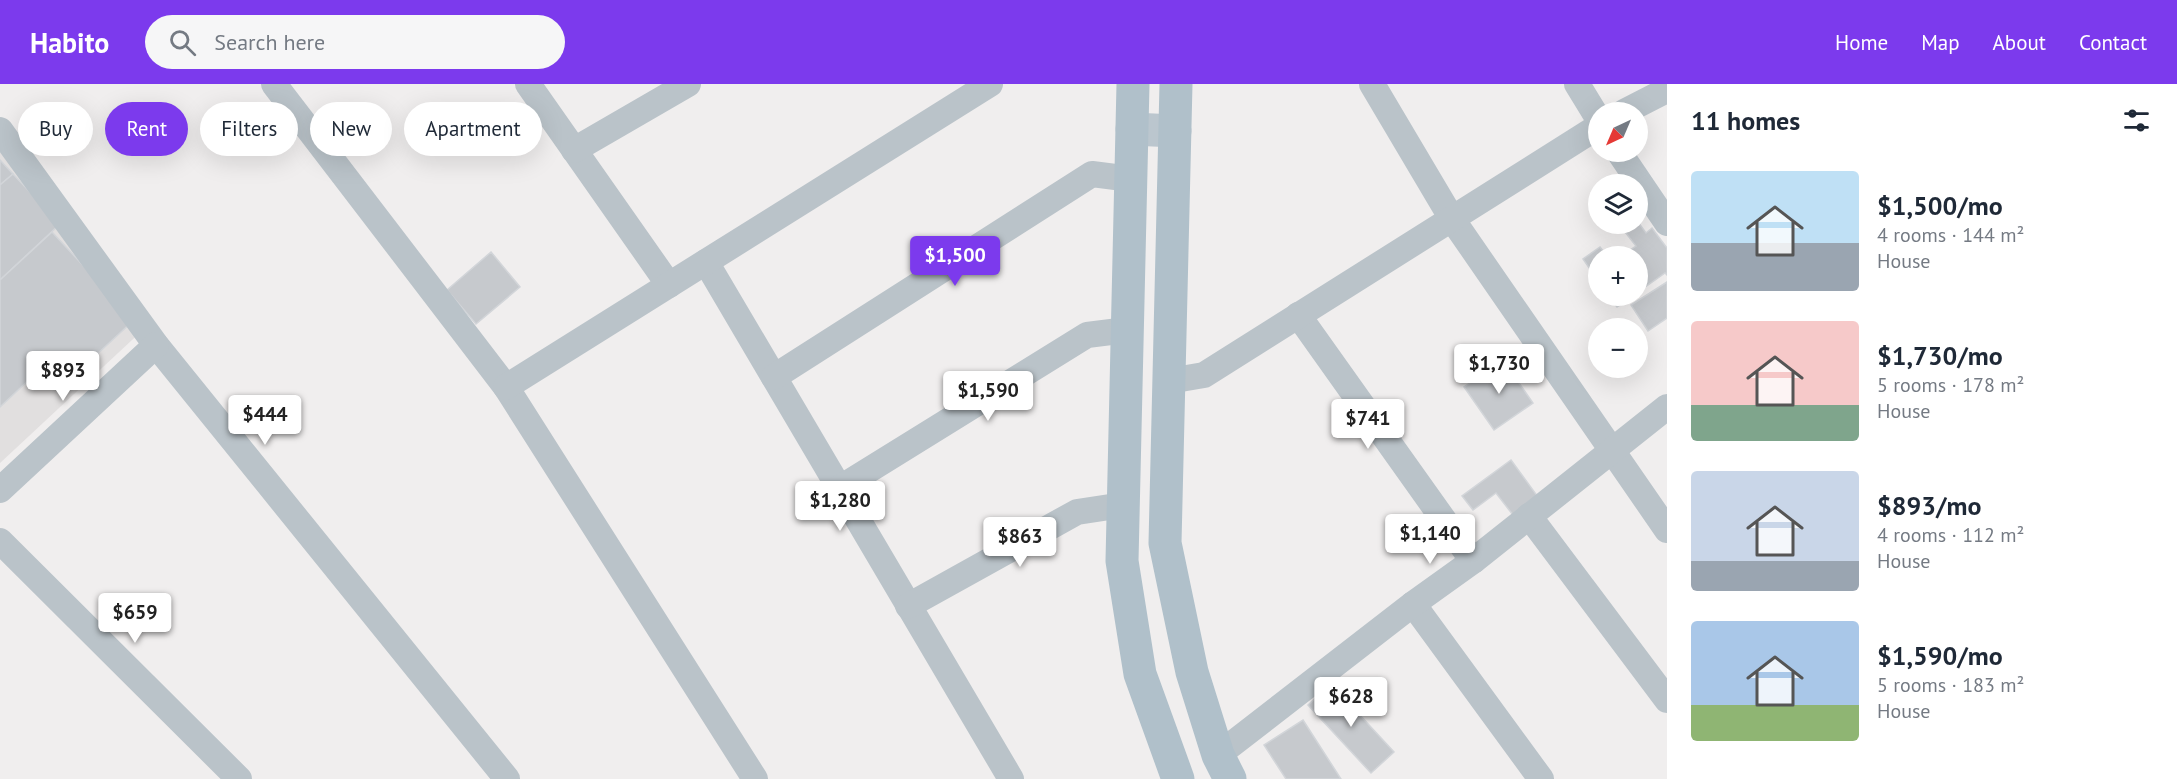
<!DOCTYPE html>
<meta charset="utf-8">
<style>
body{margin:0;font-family:"PT Sans",sans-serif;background:#f6f6f7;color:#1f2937;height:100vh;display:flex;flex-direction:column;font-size:22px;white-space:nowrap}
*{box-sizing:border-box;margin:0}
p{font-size:20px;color:#747a83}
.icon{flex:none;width:33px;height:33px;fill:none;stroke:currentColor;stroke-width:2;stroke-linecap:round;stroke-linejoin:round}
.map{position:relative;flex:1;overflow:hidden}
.drawer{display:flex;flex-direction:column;background:#fff;width:510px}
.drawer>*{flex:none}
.guide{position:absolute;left:18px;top:18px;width:570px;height:54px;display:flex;gap:12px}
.needle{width:39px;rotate:224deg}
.controls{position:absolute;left:1588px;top:18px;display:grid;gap:12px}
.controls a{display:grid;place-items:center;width:60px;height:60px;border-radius:50%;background:#fff;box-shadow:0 6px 24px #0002;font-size:30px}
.price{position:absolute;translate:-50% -51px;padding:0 14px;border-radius:6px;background:#fff;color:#222;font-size:20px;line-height:39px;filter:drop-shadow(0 2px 3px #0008)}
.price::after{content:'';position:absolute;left:50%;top:36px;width:18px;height:14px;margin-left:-9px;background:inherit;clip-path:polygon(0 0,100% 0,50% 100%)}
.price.active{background:#7c3aed;color:#fff}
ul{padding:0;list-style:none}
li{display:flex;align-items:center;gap:18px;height:150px;padding:0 24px}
li span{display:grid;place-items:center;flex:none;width:168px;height:120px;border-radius:6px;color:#555}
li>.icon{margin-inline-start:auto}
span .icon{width:72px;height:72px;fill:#fffc;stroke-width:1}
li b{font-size:26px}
h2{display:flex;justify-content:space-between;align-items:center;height:72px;padding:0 24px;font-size:26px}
.chip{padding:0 21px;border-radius:27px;background:#fff;box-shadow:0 6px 24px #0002;font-size:21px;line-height:54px}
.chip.active{background:#7c3aed;color:#fff}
header{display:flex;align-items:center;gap:36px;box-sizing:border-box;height:84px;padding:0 30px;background:#7c3aed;color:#fff}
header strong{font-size:28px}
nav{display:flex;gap:33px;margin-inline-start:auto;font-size:21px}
.search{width:420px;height:54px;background:#f6f6f7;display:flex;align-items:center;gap:15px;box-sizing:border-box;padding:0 21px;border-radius:33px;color:#747a83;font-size:22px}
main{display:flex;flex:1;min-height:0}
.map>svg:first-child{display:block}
.education{fill:#e1dfdf}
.building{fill:#c6c9cd;stroke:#d2d5d9;stroke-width:1.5}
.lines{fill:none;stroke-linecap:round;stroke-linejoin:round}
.street{stroke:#bac3c9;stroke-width:26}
.secondary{stroke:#bbc6ce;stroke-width:33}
.primary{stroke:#b0c0ca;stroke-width:33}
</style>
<header>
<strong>Habito</strong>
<div class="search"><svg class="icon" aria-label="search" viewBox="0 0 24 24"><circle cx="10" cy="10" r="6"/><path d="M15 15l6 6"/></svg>Search here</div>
<nav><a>Home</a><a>Map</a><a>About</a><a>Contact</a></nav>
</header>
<main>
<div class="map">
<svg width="1667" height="695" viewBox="0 0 1667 695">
<rect width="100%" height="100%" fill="#f0eeee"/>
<polygon class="education" points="0,60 147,242 0,379"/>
<g class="building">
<polygon points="0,76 13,90 0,101"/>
<polygon points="13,90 60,140 0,196 0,101"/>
<polygon points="1638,138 1646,149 1652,144 1667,164 1667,191 1665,189 1638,208 1638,172 1621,172 1636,162 1622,144 1629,140 1638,140"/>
<polygon points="52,148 134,236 68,297 49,277 0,323 0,196"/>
<polygon points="1600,163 1607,172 1599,172 1599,198 1583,175"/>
<polygon points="491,168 520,203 476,240 447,206"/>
<polygon points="1667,198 1667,234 1648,247 1631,221"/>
<polygon points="1609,212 1633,212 1617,223"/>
<polygon points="1503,276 1533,319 1494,346 1464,303"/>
<polygon points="1511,376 1538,413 1513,431 1496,409 1473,426 1462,412"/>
<polygon points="1331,600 1394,668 1371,689 1308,621"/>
<polygon points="1303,636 1341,695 1286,695 1264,661"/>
</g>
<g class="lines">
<g class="street">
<polyline points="274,0 506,303 755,695"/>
<polyline points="528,0 669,201"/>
<polyline points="1372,0 1452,135 1667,446"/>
<polyline points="1577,0 1599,36"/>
<polyline points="1624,28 1667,6"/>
<polyline points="0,46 156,261 507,695"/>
<polyline points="574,66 688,0"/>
<polyline points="1619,68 1667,139"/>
<polyline points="706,178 1011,695"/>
<polyline points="1298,231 1473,477"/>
<polyline points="774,293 1092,90 1131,95"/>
<polyline points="1169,297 1204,291 1599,42"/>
<polyline points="506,303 990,0"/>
<polyline points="840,404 1087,251 1127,246"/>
<polyline points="0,406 156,261"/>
<polyline points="1529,432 1667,616"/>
<polyline points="0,457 239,695"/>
<polyline points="1413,520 1541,695"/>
<polyline points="908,522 1077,428 1123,421"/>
<polyline points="1218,671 1413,520 1473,477 1667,323"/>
</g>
<polyline class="secondary" points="1132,45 1175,47"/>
<g class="primary">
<polyline points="1133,0 1122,477 1140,590 1178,695"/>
<polyline points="1176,0 1165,459 1192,588 1218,671 1230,695"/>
</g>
</g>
</svg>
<div class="controls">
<a><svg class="needle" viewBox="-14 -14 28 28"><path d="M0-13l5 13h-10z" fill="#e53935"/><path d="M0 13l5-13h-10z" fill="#747a83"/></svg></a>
<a><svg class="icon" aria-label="layers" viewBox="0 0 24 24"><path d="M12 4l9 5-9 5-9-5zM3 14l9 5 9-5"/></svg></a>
<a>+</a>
<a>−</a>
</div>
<b class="price active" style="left:955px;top:203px">$1,500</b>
<b class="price" style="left:1499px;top:311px">$1,730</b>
<b class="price" style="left:63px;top:318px">$893</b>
<b class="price" style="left:988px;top:338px">$1,590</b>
<b class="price" style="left:265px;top:362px">$444</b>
<b class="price" style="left:1368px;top:366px">$741</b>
<b class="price" style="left:840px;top:448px">$1,280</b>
<b class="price" style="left:1430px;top:481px">$1,140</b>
<b class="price" style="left:1020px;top:484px">$863</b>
<b class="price" style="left:135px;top:560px">$659</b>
<b class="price" style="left:1351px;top:644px">$628</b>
<div class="guide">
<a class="chip">Buy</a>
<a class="chip active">Rent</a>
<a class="chip">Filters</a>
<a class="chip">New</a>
<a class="chip">Apartment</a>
</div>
</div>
<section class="drawer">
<h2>11 homes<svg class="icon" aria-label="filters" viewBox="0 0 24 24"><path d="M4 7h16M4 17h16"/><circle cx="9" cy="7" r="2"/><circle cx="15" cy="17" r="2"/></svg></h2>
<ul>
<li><span style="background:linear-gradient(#bfe0f5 60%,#9aa5b1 0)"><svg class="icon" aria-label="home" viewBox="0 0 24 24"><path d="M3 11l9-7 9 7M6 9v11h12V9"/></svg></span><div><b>$1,500/mo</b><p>4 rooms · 144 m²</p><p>House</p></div></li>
<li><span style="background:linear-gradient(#f6c9c9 70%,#7fa58c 0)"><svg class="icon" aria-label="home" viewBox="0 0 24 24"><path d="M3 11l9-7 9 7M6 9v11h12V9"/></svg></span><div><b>$1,730/mo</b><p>5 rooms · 178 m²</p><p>House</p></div></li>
<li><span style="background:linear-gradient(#c9d6e8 75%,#9aa5b1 0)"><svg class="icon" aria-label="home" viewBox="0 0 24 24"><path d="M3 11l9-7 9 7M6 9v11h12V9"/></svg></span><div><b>$893/mo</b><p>4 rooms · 112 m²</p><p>House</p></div></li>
<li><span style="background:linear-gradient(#a9c7e8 70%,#8fb573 0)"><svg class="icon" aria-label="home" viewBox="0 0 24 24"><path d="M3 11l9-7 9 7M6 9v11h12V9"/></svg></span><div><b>$1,590/mo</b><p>5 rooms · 183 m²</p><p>House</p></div></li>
</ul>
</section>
</main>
